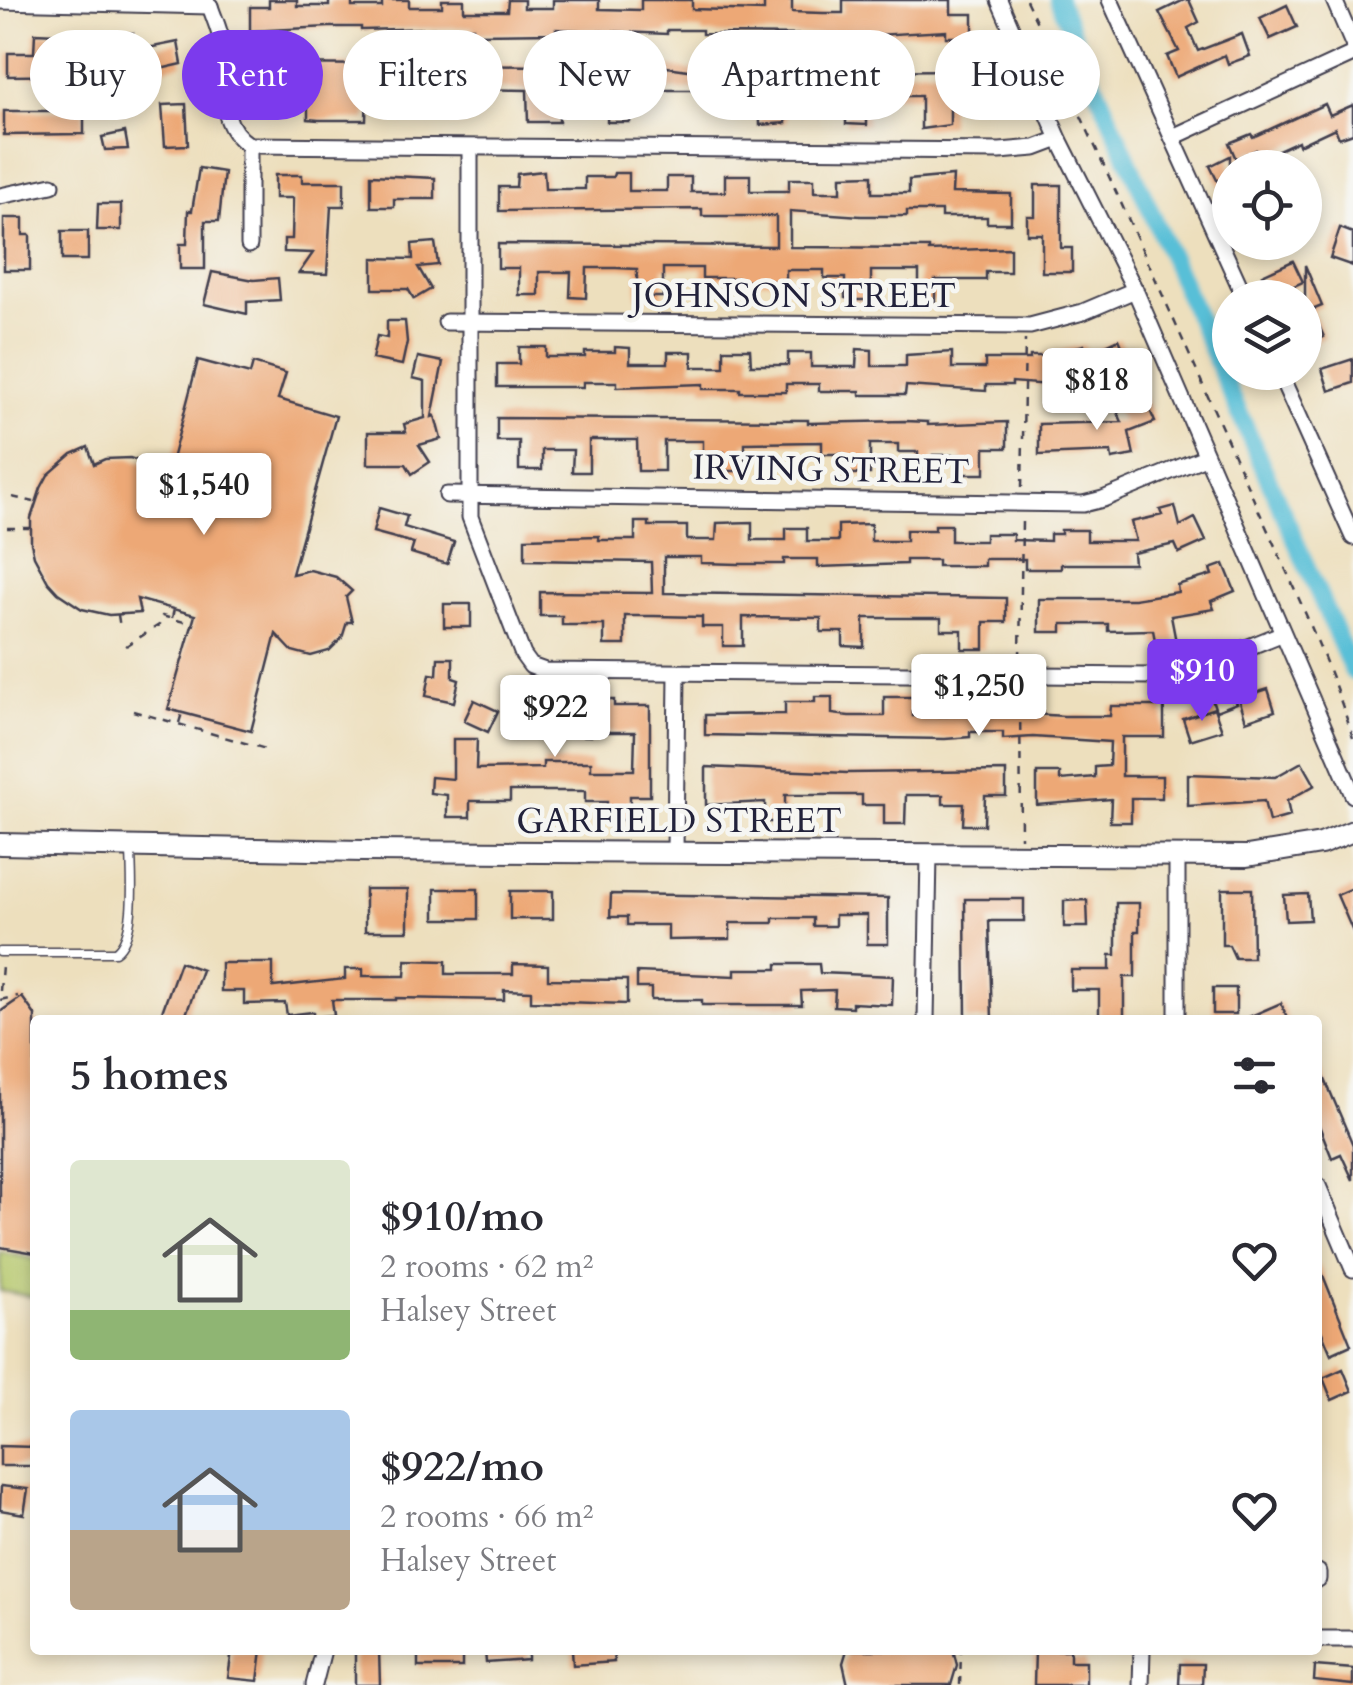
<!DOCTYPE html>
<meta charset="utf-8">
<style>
body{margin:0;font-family:Cardo,serif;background:#f7f7f7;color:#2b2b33;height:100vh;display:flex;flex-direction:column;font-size:38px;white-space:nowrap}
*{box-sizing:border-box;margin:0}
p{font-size:32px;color:#7c7c81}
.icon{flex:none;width:55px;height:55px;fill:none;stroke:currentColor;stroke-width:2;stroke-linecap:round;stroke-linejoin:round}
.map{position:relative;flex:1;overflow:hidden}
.side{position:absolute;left:30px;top:1015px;width:1292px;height:640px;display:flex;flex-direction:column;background:#fff;border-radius:10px;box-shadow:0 5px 15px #0003}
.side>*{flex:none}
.guide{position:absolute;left:30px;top:30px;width:1295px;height:90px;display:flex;gap:20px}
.fabs{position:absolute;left:1212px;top:150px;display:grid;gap:20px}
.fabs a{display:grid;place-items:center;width:110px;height:110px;border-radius:50%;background:#fff;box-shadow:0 5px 15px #0003;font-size:50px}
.price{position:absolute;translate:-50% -85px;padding:0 22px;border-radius:10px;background:#fff;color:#222;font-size:32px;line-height:65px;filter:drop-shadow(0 2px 5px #0008)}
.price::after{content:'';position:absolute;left:50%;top:60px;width:30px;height:22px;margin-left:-15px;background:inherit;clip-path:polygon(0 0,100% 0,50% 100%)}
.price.on{background:#7c3aed;color:#fff}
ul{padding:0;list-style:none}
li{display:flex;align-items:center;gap:30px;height:250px;padding:0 40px}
li span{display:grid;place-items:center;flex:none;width:280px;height:200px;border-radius:10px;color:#555}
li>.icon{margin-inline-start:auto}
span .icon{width:120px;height:120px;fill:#fffc;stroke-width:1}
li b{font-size:42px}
h2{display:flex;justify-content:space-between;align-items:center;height:120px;padding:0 40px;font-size:42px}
.chip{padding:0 35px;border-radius:45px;background:#fff;box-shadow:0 5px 15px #0003;font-size:35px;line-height:90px}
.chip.on{background:#7c3aed;color:#fff}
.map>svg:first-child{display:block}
.green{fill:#b5c76a;stroke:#6c7452;stroke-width:2.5}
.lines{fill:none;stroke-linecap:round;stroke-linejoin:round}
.canal{stroke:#59bfd7;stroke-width:18}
.building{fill:#eda876}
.service-casing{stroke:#403e4e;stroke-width:11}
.minor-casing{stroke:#403e4e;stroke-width:19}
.tertiary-casing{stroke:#403e4e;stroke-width:24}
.path{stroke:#403e4e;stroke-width:2.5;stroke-dasharray:8 8;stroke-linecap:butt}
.service{stroke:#fff;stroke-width:8}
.minor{stroke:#fff;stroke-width:15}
.tertiary{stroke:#fff;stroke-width:20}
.labels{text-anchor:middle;stroke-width:9;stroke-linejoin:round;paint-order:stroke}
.street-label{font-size:35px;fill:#22223b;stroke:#f6f6f2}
</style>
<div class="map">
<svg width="1353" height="1685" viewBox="0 0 1353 1685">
<rect width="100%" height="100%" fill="#f6f6f2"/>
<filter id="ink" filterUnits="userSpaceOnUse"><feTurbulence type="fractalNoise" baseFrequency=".01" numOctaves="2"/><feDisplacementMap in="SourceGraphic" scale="20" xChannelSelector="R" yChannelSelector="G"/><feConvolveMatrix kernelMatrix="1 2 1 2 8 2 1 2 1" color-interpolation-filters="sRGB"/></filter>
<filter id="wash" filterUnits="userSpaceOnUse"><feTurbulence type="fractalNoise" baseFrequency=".0048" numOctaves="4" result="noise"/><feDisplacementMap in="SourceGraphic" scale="40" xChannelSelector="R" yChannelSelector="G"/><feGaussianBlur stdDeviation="2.25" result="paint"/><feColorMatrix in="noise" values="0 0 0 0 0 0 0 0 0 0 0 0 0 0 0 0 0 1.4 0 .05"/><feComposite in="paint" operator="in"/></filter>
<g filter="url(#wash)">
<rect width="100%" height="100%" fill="#eddfbd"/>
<polygon class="green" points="0,1252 35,1259 35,1297 0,1291"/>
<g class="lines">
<polyline class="canal" points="1058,0 1353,672"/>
</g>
<g id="blocks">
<g class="building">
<polygon points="269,0 297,0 297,6 329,6 329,0 352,0 352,7 382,7 382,0 409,0 409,7 442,7 442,0 464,0 464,11 507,11 508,0 524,0 524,8 553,8 553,0 599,0 599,9 641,10 641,0 692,0 692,9 764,11 764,0 792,0 792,12 823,13 843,13 843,0 951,0 951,14 973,14 973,37 946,37 946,31 823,38 823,35 702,34 702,30 667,30 667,34 556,29 556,33 473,34 473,27 361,30 361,27 329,27 250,31 250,7 269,7"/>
<polygon points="1184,0 1189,0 1199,22 1188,28 1198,51 1242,34 1250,56 1228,64 1225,55 1176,77 1167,56 1179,51 1159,12"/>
<polygon points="1287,5 1297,27 1270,39 1260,18"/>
<polygon points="35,33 56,34 55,53 107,53 106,33 133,33 133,51 178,42 182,64 143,73 141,64 108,64 107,91 89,90 90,75 8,76 8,53 34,53"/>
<polygon points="253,64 555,66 577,69 667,67 688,70 825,68 825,71 972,70 972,77 1009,77 1010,100 950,102 950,125 921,129 921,96 884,96 884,103 867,102 867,125 846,124 846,102 825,102 825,92 786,92 786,123 760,125 759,91 735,91 735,101 704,101 704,90 630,90 630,122 607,122 608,100 587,100 587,89 559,89 559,122 528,122 527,90 477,89 477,100 437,100 437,89 367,89 366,120 319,120 308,119 308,97 270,97 270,87 253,87"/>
<polygon points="186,104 188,145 165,146 162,105"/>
<polygon points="1325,104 1330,115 1353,105 1353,133 1339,138 1335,128 1299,145 1298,141 1272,153 1275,161 1263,166 1256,150 1236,159 1229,143 1251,134 1253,137"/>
<polygon points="4,111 84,111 84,134 4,135"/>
<polygon points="125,132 128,149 105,150 102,137"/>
<polygon points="1230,156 1230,206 1210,166"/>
<polygon points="199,168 224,172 219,221 205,221 205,269 180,269 180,244 187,244 188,211 192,211"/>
<polygon points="544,171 545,189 585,189 585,177 613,177 614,173 629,173 629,191 667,191 667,177 691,177 691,192 725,192 725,175 750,175 750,191 789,191 789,179 814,179 814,192 841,192 841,176 872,175 872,193 909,193 909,180 953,176 952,193 1011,194 1011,223 987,223 987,217 941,217 941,211 907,211 907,216 861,216 790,211 790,247 929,248 929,251 1010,248 1010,272 986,272 986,280 935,280 935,301 919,301 919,271 871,271 871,300 856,300 845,298 845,278 824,278 824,270 786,270 786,281 740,281 740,278 702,278 702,268 663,268 663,297 637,297 637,269 616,268 587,268 586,298 570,297 571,272 539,272 539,295 519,295 519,268 498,268 498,244 776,246 776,216 702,216 702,209 499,211 499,187 516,187 517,174"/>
<polygon points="275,175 302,175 302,182 344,182 344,206 331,206 327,274 299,273 313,253 284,252 284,239 292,239 293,198 275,198"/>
<polygon points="371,175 435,178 435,199 394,199 394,207 371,207"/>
<polygon points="1035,185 1061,185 1061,248 1072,248 1072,272 1042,272 1042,234 1027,234 1027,216 1035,216"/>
<polygon points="98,204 121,204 121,230 97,230"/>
<polygon points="4,218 23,218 23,235 30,235 30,270 4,270"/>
<polygon points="1340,228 1353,233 1353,266 1330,258"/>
<rect x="62" y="231" width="26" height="29"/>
<polygon points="435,242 438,265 418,267 431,289 414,299 408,289 373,289 373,258 413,259 412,244"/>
<polygon points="1293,261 1303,282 1272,296 1262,275"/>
<polygon points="1305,265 1322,306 1312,310 1324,337 1305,346"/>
<polygon points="212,272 254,280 278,278 280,300 247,302 247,314 204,304"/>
<polygon points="387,321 405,321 407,342 402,365 372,359 377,336 387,338"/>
<polygon points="1119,339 1129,362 1101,374 1098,367 1071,376 1072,380 1050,385 1012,382 1012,385 986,385 986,391 906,386 905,395 860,395 860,391 819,391 819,384 786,384 786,392 740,392 740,389 703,389 703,384 617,387 617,382 583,382 583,387 497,387 497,364 519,364 519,347 546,347 546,357 585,357 585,352 615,352 615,347 630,348 630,363 668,363 668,352 692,352 692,367 724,367 724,349 750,349 751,365 788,365 788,353 811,353 811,367 856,367 857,349 872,350 872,366 906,366 906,355 952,352 952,368 985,368 985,359 1030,359 1030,356 1042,356 1084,345 1087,354"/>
<polygon points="418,357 443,362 432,417 435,416 441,439 419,445 430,462 412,474 406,464 368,464 368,432 406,432 404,424 425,418 425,381 413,378"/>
<polygon points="1353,359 1353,383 1329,391 1322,369"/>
<polygon points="198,360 250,374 253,363 286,373 278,399 336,416 292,574 310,570 336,577 352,591 346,597 352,622 347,622 342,638 329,651 311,656 292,651 276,634 251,731 168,709 195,615 137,599 140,613 109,615 82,609 58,593 48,582 34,556 31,543 31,518 41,488 48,475 72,454 88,447 94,464 105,459 130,458 169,471"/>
<polygon points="1143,394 1155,422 1129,432 1134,455 1112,459 1111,452 1039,455 1039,424 1122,422 1115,406"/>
<polygon points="497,418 808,420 808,423 905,421 928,422 928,425 1007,422 1007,448 985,448 985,474 962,474 962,455 933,455 934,474 918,474 918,452 898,452 898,444 870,444 870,474 856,474 844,473 844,454 822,454 822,442 745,443 745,471 724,471 724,452 703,452 703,441 664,441 664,471 638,471 637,440 589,440 589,472 572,472 573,450 542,450 542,470 519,470 519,441 497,441"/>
<polygon points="1175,506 1180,526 1195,518 1206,541 1179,553 1175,544 1133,553 1134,564 1061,564 1061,569 1025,569 1025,559 984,559 984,566 938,566 938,560 906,560 906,564 818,567 818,559 784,559 784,564 739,564 701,563 701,557 664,557 664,593 1006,598 1006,622 984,622 984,649 962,649 962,630 941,630 941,618 864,618 864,647 843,646 843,632 821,632 821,618 743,617 743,646 723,646 723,627 702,627 702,617 654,616 625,616 625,645 604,645 604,625 562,625 562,616 540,616 540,592 652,593 651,562 525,560 525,538 599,536 599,540 635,540 635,522 649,522 649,526 687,526 687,540 716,540 717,523 752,522 752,540 786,540 786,528 807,528 807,541 838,541 838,525 871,524 871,541 906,541 906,530 935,530 935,525 951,525 951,541 985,541 985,534 1013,534 1013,540 1050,541 1050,534 1061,534 1061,530 1087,530 1087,541 1136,541 1131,522 1162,515 1160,510"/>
<polygon points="379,508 407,516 404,527 454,542 447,564 411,553 414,543 373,532"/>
<polygon points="1224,564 1235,591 1211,601 1214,609 1171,616 1176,642 1156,646 1153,630 1108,631 1108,624 1062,624 1062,632 1039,632 1039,599 1134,599 1178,592 1177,585 1212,575 1210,569"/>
<rect x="444" y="604" width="27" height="23"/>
<polygon points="438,658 453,658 453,678 459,680 454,702 426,696 430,674 437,675"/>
<polygon points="1232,688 1237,703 1216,711 1211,696"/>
<polygon points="1268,689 1275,711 1246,721 1239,698"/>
<polygon points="528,694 551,694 551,712 590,711 590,700 614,700 614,706 650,706 650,796 630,796 630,820 607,820 607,802 585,802 585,791 510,791 510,801 470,801 470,817 447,817 447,795 430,793 431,777 453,779 453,739 477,739 476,769 543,768 543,762 591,762 591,770 634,770 635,732 591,732 591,736 507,734 507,699 528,709"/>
<polygon points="815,697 832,697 832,714 849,716 884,716 884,697 913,697 913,716 948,716 948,704 970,704 970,710 1033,710 1033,714 1064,716 1110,716 1111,706 1164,706 1164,737 1122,737 1122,776 1162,776 1162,798 1131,798 1131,822 1110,822 1111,799 1037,805 1037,773 1060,773 1060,780 1095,777 1095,767 1109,766 1110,742 1033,737 1003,739 1003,732 970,732 970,737 945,739 705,735 705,715 785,714 785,702 815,702"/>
<polygon points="474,700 498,711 488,732 464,721"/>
<polygon points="1214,708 1222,730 1190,740 1183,719"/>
<polygon points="1302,762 1315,785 1287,801 1290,816 1269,822 1264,801 1188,806 1188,774 1275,777"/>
<polygon points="706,767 848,773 1006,771 1006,796 985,796 984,825 963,825 964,804 943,804 943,795 906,795 905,824 884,824 884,805 862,805 862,795 785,795 785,822 765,822 765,802 706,805"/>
<polygon points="1353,888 1353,932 1337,895"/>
<rect x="365" y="889" width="43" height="42"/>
<rect x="435" y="889" width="43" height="30"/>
<polygon points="1222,889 1252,889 1253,958 1235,958 1229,945 1222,945"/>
<rect x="510" y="891" width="43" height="28"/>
<polygon points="611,894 888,898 888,944 867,944 867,915 835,915 835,926 813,926 813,918 773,918 773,923 730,923 730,939 668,940 668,925 627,925 627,917 610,917"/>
<polygon points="1308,894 1310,920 1286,921 1284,895"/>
<polygon points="965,899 1024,899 1024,921 989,921 992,1020 966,1020"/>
<polygon points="1087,900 1088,927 1064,927 1064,901"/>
<polygon points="1116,903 1139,903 1139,931 1135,931 1135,977 1124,977 1124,1020 1099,1020 1099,990 1071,990 1071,970 1110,970 1110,955 1116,955"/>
<polygon points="406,960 446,961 446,974 513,974 513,964 548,965 548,979 627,980 627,1004 531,1001 531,991 504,990 504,1000 396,998 396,1000 332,1000 334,1015 313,1017 313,1012 287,1015 285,1003 244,1004 244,991 221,991 221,963 273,963 273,987 345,979 345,969 363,969 363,976 405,976"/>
<polygon points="180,962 202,970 184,1020 159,1020"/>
<polygon points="777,964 819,964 820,973 893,976 892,1005 852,1003 852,1007 834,1006 835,990 801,991 802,1005 702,1005 702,1000 651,1000 651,988 637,988 637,972 735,976 735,969 777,969"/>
<rect x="1213" y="988" width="23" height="26"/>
<polygon points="22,997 35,1015 35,1253 0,1247 0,1012"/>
<polygon points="1281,1003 1288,1020 1242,1020"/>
<polygon points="1318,1063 1353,1145 1353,1180 1341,1154 1332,1158 1318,1123"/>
<polygon points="1318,1263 1351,1345 1331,1354 1318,1323"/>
<polygon points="1343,1369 1352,1391 1332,1400 1323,1378"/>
<polygon points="0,1446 35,1447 35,1466 0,1466"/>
<polygon points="1,1486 28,1489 24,1514 0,1510"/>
<polygon points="232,1650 262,1650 258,1681 228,1678"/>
<polygon points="355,1650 379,1650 380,1685 355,1685"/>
<rect x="418" y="1650" width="44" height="17"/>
<polygon points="485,1650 528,1650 528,1660 486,1663"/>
<polygon points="572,1650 613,1650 614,1662 573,1665"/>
<polygon points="847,1650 953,1650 957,1665 951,1685 848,1685 843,1663"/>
<polygon points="1035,1650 1070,1650 1070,1661 1086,1661 1086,1685 1034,1685"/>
<polygon points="1180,1664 1203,1664 1202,1685 1179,1685"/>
<polygon points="1315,1666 1353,1669 1353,1685 1314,1681"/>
</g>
</g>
</g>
<g filter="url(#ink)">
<use href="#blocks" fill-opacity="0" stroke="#403e4e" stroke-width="2.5"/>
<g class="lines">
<defs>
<path id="service" d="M0,952H115C138,936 131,873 131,847"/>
<g id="minor">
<polyline points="999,0 1059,139 1135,290 1353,795"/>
<polyline points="1110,0 1245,298"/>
<polyline points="1334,0 1353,44"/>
<polyline points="0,1 210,6"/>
<path d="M210,6C214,18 220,31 222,43C229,80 213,122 249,145V245"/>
<polyline points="1173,137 1353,54"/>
<polyline points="249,145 1000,151 1035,148 1059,139"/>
<polyline points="470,148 470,517 523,655 531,666 545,671 1153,676 1184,673 1281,634"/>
<polyline points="0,196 52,185"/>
<polyline points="446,322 1030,326 1083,312 1135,290"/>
<polyline points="1279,372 1353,537"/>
<polyline points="447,495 1083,504 1103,499 1205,457"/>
<polyline points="675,851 677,673"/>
<polyline points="1177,856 1177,1020"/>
<polyline points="926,1020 929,854"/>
<polyline points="1318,1186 1353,1269"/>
<polyline points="1318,1579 1318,1572"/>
<polyline points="1318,1639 1353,1639"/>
<polyline points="314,1685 323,1650"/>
<polyline points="1141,1685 1142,1650"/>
</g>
<polyline id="tertiary" points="0,844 363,851 1247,856 1321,844 1353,831"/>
</defs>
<use href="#service" class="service-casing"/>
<use href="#minor" class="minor-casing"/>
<use href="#tertiary" class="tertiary-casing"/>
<g class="path">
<path d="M1026,0C1100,153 1169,309 1238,464C1277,554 1324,644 1353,738"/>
<polyline points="1022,487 1025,340"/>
<polyline points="12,497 34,502"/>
<polyline points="7,528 30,528"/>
<polyline points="118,615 120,628"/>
<polyline points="172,618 174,609"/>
<polyline points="126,646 159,625 162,616 195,625"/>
<polyline points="1020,658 1022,521"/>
<polyline points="1020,691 1021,838"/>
<polyline points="133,711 266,749"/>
<polyline points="179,723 182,713"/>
<polyline points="0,991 2,965"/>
<polyline points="0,1000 18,996"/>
<polyline points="960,1685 961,1650"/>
</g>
<use href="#service" class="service"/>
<use href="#minor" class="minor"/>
<use href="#tertiary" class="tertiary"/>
</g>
</g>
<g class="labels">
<g class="street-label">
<text x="794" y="307">JOHNSON STREET</text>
<text transform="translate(831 469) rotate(1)" y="12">IRVING STREET</text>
<text x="679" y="832">GARFIELD STREET</text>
</g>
</g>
</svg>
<div class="fabs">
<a><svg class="icon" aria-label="locate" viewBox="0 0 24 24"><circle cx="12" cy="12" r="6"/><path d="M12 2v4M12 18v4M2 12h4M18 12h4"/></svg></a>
<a><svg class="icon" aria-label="layers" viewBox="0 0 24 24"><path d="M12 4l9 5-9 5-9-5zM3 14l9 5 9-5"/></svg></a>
</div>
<b class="price" style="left:1097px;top:433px">$818</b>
<b class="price" style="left:204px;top:538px">$1,540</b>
<b class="price on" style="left:1202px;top:724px">$910</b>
<b class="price" style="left:979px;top:739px">$1,250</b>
<b class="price" style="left:555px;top:760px">$922</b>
<div class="guide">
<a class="chip">Buy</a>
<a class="chip on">Rent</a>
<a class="chip">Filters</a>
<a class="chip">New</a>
<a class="chip">Apartment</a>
<a class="chip">House</a>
</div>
<section class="side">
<h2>5 homes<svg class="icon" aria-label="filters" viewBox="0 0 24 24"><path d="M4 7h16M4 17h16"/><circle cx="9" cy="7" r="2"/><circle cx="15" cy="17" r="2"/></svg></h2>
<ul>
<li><span style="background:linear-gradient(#dfe7d0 75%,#8fb573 0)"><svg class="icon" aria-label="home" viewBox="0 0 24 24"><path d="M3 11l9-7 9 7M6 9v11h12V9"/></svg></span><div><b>$910/mo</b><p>2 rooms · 62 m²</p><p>Halsey Street</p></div><svg class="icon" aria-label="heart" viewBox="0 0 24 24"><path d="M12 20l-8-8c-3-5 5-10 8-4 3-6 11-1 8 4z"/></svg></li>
<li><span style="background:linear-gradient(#a9c7e8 60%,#b9a48a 0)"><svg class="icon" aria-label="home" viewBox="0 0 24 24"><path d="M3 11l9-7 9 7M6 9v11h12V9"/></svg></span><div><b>$922/mo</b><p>2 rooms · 66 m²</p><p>Halsey Street</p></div><svg class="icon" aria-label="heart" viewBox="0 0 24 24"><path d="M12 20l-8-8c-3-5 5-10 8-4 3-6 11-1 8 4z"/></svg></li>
</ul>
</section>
</div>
